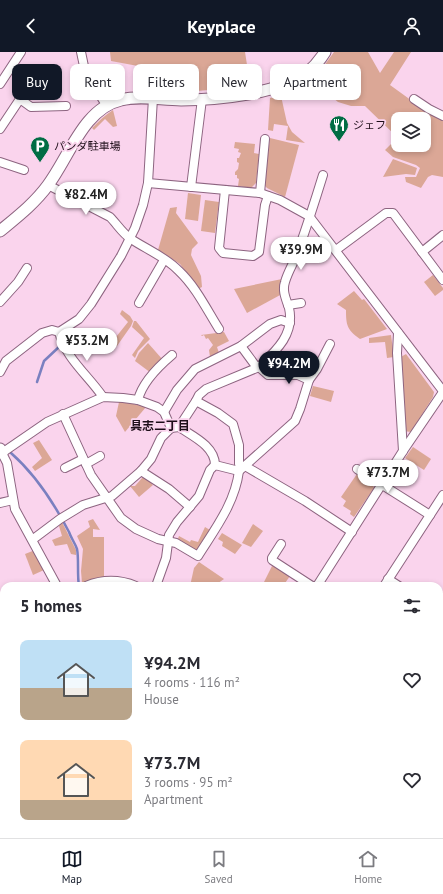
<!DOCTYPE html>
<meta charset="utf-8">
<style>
body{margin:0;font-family:"PT Sans","Noto Sans JP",sans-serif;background:#f7f7f7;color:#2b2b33;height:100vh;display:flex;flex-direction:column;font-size:15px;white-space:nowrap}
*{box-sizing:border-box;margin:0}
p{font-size:13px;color:#7c7c81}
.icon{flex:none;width:22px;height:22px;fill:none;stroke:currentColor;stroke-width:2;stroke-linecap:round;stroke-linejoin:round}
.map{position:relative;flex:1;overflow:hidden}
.details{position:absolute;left:0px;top:530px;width:443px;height:256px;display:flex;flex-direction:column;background:#fff;border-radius:12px 12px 0 0;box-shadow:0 2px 6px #0003}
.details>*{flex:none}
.top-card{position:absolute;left:12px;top:12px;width:419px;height:36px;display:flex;gap:8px}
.fabs{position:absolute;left:391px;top:60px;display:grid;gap:8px}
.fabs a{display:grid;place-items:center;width:40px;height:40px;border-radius:8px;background:#fff;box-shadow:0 2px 6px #0003;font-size:20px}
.price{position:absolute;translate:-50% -34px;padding:0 9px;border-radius:14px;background:#fff;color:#222;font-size:13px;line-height:26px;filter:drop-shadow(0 1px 2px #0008)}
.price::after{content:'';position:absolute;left:50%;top:24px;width:12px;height:9px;margin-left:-6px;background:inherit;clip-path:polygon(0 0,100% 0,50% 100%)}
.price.current{background:#111827;color:#fff}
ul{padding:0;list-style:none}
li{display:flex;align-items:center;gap:12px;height:100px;padding:0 20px}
li span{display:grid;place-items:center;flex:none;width:112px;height:80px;border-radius:8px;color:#555}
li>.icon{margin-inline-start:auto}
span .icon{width:48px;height:48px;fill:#fffc;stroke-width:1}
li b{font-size:17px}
h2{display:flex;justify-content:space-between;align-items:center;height:48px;padding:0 20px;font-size:17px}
.chip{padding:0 14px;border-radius:8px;background:#fff;box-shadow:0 2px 6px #0003;font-size:14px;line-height:36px}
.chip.current{background:#111827;color:#fff}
header{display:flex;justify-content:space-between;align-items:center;height:52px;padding:0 20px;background:#111827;color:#fff;font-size:18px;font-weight:700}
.tab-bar{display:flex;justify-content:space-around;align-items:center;height:56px;border-top:1px solid #e1e1e2;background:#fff;font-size:11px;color:#7c7c81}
.tab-bar a{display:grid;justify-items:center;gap:2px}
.tab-bar .current{color:#111827}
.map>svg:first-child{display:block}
.green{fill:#dba796}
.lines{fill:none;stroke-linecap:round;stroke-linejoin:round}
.stream{stroke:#7a80c0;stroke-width:2.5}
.street-casing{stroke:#8d6480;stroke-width:10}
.secondary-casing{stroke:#8d6480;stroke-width:13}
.street{stroke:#fff;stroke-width:8}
.secondary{stroke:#fff;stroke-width:11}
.labels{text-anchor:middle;stroke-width:3.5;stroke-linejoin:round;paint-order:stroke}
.poi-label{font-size:11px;fill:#1e0e19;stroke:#fad4ed;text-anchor:start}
.neighbourhood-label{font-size:12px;font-weight:bold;fill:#1e0e19;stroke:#fad4ed}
</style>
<header><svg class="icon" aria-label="back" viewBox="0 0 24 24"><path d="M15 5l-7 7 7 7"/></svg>Keyplace<svg class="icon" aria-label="person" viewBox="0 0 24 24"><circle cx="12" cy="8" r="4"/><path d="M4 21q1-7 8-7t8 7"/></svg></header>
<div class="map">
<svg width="443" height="786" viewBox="0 0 443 786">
<rect width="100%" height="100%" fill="#fad4ed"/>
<g class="green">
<path d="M110,0H245L250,32C215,38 181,43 145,37L156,20L165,19L111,9Z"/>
<polygon points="334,0 368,0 380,21 394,0 411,0 390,33 426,59 443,68 443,125 432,123 428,125 421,136 406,130 405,125 416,125 420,116 416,113 393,105 385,98 392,91 398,93 424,93 424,67 398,67 398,86 365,54 351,54 338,50 328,42 306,32 318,22"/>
<polygon points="281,44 287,71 292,80 305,91 286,88 288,74 274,72 273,79 268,78 270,46"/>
<path d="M113,58L117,74L113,75L105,67L94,78L92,76C99,69 105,63 113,58Z"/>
<polygon points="270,86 299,93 285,145 267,136 264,133"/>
<polygon points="235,90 255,92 254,101 259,102 256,131 251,136 238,134 239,127 237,126 237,123 235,123 235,120 238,117 239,111 237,110 237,106 239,106 241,101 238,100 239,97 234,96"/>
<polygon points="393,107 417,116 415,123 406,122 383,125"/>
<polygon points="188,141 201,143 198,169 185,167"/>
<polygon points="205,148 219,150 215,181 201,179"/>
<polygon points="177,155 176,161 198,191 192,197 191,203 201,224 202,235 198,237 180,212 158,198 170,156"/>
<polygon points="433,223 443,236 443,238 435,244 424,230"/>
<polygon points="282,227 282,242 247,261 234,237"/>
<path d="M354,239L362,248L364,247L387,277L360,287C347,278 346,273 346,258L337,252Z"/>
<polygon points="122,258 130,264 133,269 131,274 117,294 112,290 128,270 120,262"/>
<polygon points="134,269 136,269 150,287 138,299 135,306 132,303 144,286 132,275"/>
<polygon points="224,280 229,289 217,295 219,301 210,305 209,298 213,293 208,286 206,287 204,283 202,284 201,283"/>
<polygon points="391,283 394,305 387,306 385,290 369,291 369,286"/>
<polygon points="148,291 163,308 151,321 135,309 139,301"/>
<polygon points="406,302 434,340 433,345 411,380 403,379 399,306"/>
<polygon points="313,334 334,339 331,350 310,344"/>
<polygon points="121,349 146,355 125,380 116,364 119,350"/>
<polygon points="39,388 52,408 35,419 32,415 42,406 33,391"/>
<polygon points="413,395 431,407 424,418 405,406"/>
<polygon points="357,422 373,433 374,436 354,465 350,462 351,459 343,454 346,449 341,445"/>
<polygon points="142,426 146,426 153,433 139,445 130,434 135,434"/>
<polygon points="93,467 100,478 93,477 93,485 104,485 104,525 82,531 81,519 83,497 77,484 90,475 88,469"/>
<polygon points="62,470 76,498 76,503 71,502 67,492 55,494 52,488 62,484 59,474"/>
<polygon points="253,472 263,479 251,495 242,491"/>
<polygon points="205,475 210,478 200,498 198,500 177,489 179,484 190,490 191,488 198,490"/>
<polygon points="222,481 242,493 235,502 222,494 223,490 218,487"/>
<polygon points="35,498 44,518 33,523 25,502"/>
<polygon points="199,510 224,527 214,534 190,534 194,516"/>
<polygon points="272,514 277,515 290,524 283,534 262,534"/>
</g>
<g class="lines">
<g class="stream">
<polyline points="37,330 44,309 60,294"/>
<path d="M11,401C36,423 54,451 69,480C71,486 75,491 77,497C79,506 77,523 79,534"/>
</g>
<defs>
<g id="street">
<polyline points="81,0 85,19 103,48 107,53"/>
<polyline points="0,32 21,0"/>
<polyline points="20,47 31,55 66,54"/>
<polyline points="414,47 429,57 443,64"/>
<polyline points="0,77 30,32"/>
<polyline points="0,110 24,118"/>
<polyline points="148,131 260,141 280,148 309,164 443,339"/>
<path d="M48,133L110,165C117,172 122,181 131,187C146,197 166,205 179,219C196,235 207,258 219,277"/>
<polyline points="191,135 202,47"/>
<polyline points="225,138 219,196 223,201 253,204 259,200 265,153 268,144"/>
<polyline points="260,141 265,87"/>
<polyline points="336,198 386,161 393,161 443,228"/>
<polyline points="422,200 443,183"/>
<polyline points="0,250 18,230 27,216"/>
<polyline points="139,251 164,208"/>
<polyline points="288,253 301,251"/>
<path d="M59,280C66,307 88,323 103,345"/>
<polyline points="398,281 397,301 403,399"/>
<polyline points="0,320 6,309 42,281 52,278 59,280 79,267 91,252 121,204 135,176 143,153 148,131 153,46"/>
<polyline points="309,328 317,317 330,292"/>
<path d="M138,348C142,331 159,314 172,303"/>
<polyline points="196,349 199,343 206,337 259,315 255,313 241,294"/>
<polyline points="164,360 177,338 195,317 241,294 270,272 281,268 290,271"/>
<path d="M63,362L91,423L121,466L136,477L158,487L176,491L198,504C215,477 235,451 239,419"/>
<path d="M179,375C192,384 215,394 215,413"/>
<polyline points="171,376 179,375 196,349 218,361 233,372 239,393 239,412 242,416"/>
<polyline points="86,412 100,404"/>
<polyline points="245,414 305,449 352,480"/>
<polyline points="65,416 83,407"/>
<polyline points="357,417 430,463"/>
<polyline points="141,419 169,437 190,455"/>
<polyline points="0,451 13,448"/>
<polyline points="32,488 60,467 83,453 112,444 141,419 151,407 161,386 171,376 164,360 157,355 138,348 123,346 103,345 47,370 2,401 7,411 15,457 57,534"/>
<polyline points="281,492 272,506 272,508 312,534"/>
<polyline points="388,527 399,534"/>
<path d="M86,534C103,527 119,527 136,534"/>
<path d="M156,534L166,506L169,483L177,470L199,444L210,418L215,413L239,419L295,369L300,357L309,328L298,323H268L259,315C276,299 295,282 289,256C286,247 282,239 285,230C288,219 295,209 298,199C307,174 315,149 323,123"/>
<polyline points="317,534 403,399 443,340"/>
<polyline points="384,534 443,443"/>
<polyline points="439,551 443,545"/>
<polyline points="439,559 443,561"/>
<polyline points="0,636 4,630"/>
<polyline points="0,651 4,653"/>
<polyline points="439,685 443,686"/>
<polyline points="0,697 4,684"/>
<polyline points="0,720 4,721"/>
<polyline points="439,735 443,722"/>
<polyline points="439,751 443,753"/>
<polyline points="224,782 226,786"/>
<polyline points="350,782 360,786"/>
<polyline points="68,786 69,782"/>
<polyline points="144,786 145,782"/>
<polyline points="293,786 293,782"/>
</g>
<g id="secondary">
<path d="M0,179C17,165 35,151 48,133C69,105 84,56 121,48C140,43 161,48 181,48C216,48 278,42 307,21C314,15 320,8 325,0"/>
<polyline points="0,397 2,401"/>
<polyline points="0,779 4,780"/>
<polyline points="14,782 31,786"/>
</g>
</defs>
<use href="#street" class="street-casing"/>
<use href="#secondary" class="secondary-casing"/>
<use href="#street" class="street"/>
<use href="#secondary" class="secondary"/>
</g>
<defs>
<symbol id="restaurant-pin" viewBox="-11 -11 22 30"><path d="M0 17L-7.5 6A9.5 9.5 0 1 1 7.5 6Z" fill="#006d44" stroke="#fad4ed"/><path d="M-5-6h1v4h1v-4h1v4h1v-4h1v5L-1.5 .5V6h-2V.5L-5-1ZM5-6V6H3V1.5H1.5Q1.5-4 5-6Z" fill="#fff"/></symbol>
<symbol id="parking-pin" viewBox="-11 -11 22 30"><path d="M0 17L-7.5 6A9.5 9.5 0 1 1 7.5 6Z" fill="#006d44" stroke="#fad4ed"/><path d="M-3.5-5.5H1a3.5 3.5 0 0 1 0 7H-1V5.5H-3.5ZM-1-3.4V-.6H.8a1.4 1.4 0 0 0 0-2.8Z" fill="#fff"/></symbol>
</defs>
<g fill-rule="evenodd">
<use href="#restaurant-pin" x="328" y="62" width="22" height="30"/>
<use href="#parking-pin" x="29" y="83" width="22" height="30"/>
</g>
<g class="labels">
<g class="poi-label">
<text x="353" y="77">ジェフ</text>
<text x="54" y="98">パンダ駐車場</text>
</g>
<g class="neighbourhood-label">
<text x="160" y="378">具志二丁目</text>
</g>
</g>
</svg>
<div class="fabs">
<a><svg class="icon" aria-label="layers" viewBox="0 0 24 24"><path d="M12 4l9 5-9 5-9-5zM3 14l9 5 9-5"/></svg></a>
</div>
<b class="price" style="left:86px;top:164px">¥82.4M</b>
<b class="price" style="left:301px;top:219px">¥39.9M</b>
<b class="price" style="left:87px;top:310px">¥53.2M</b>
<b class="price current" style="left:289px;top:333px">¥94.2M</b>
<b class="price" style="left:388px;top:442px">¥73.7M</b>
<div class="top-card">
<a class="chip current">Buy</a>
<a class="chip">Rent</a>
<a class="chip">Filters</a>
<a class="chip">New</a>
<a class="chip">Apartment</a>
</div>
<section class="details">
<h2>5 homes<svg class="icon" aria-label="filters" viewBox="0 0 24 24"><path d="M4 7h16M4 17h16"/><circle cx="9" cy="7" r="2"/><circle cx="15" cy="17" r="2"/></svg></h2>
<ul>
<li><span style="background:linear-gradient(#bfe0f5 60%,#b9a48a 0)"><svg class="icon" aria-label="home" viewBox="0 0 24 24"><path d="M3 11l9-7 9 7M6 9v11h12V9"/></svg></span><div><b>¥94.2M</b><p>4 rooms · 116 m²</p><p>House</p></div><svg class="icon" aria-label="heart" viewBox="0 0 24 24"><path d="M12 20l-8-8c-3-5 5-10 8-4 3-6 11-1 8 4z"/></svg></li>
<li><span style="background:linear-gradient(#ffd9b3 75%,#b9a48a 0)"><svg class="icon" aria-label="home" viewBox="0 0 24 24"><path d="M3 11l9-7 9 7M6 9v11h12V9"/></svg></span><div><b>¥73.7M</b><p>3 rooms · 95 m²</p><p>Apartment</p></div><svg class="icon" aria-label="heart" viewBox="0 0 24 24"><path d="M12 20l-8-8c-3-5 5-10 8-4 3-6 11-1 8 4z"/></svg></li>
</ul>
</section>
</div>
<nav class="tab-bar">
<a class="current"><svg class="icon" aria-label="map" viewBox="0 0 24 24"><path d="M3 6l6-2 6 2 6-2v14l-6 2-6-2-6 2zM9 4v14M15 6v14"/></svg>Map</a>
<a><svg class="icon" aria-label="saved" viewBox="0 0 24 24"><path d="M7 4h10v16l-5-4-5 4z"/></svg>Saved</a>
<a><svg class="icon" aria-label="home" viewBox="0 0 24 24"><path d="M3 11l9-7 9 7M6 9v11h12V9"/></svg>Home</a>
</nav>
